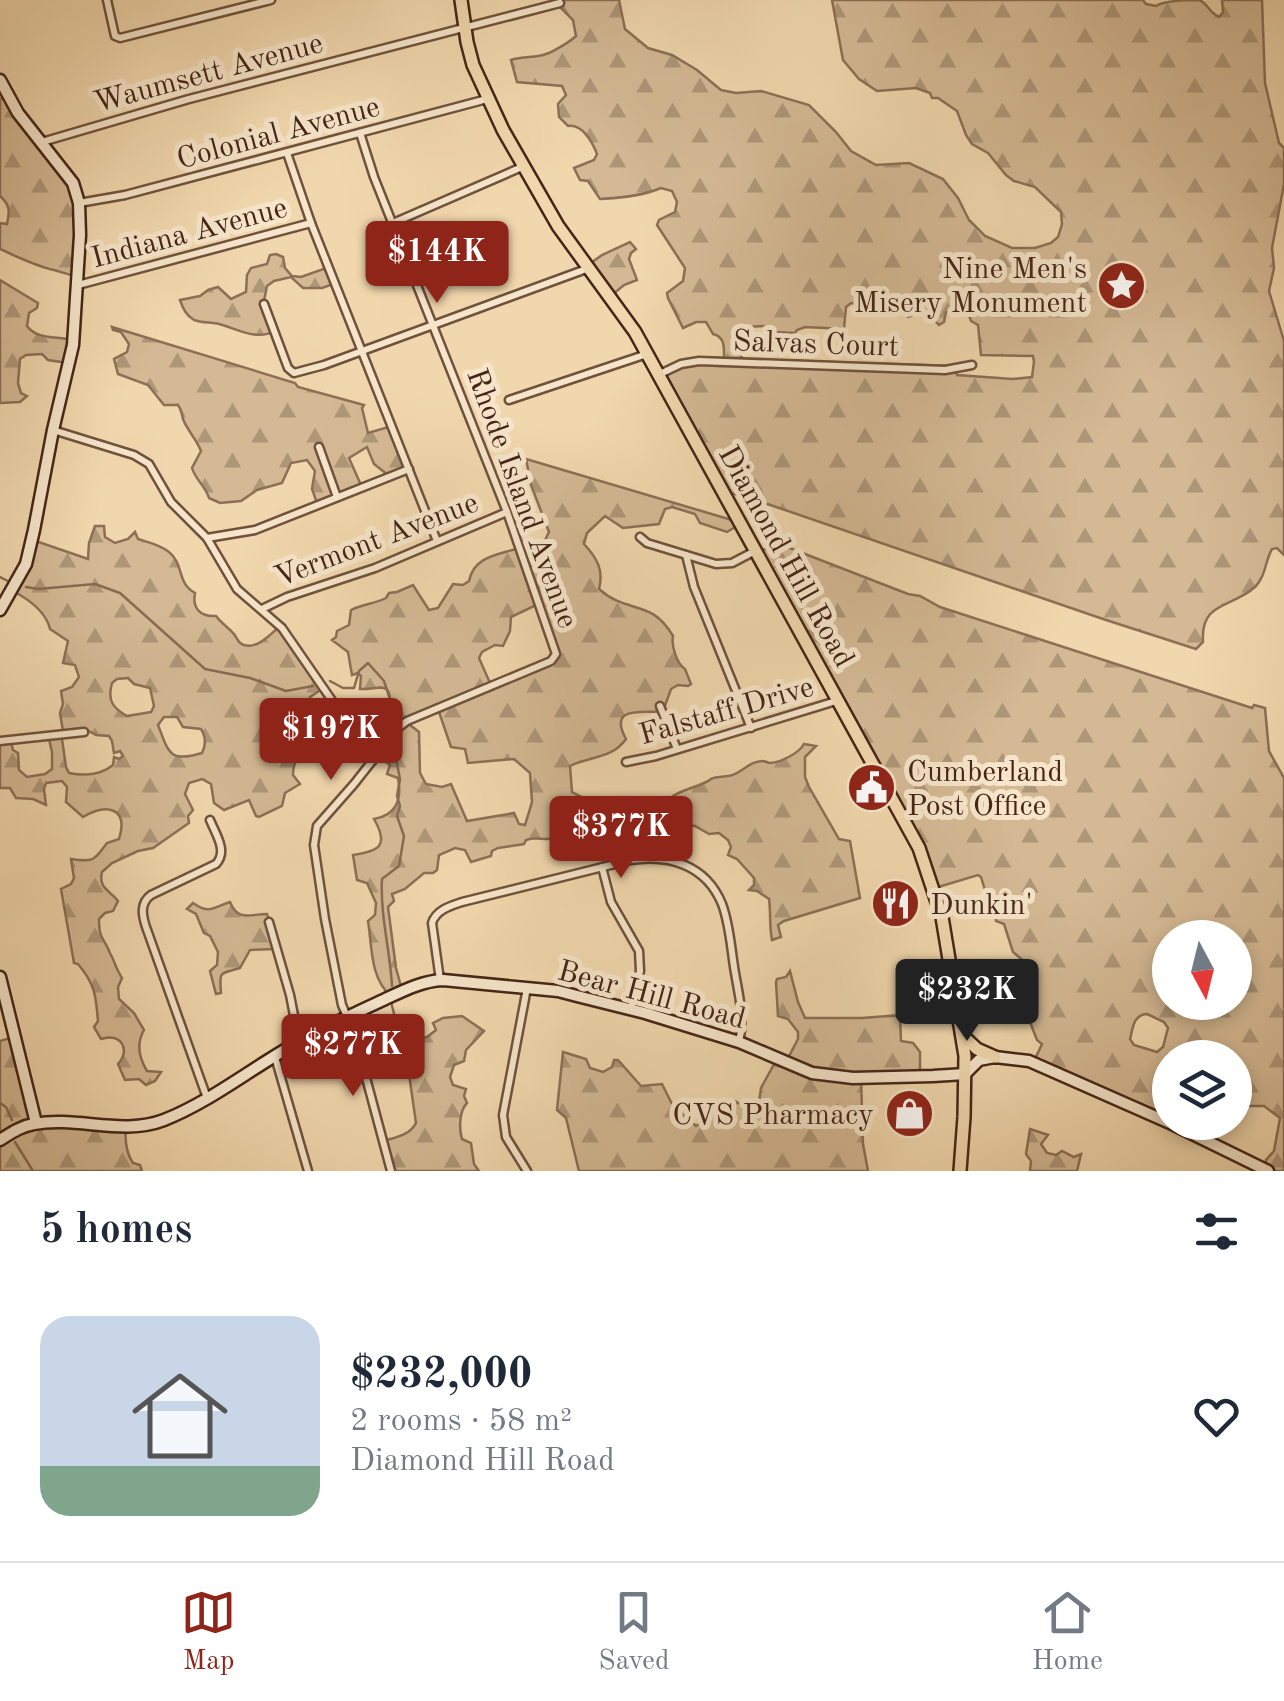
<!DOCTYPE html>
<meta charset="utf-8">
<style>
body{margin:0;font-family:"Old Standard TT",serif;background:#f6f6f7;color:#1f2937;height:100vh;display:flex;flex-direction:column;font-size:38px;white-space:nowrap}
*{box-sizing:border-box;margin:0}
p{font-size:32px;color:#747a83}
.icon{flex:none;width:55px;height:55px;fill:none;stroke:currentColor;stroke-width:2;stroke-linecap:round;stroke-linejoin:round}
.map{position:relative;height:1171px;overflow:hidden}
.sheet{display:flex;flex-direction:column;background:#fff;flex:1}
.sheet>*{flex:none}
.needle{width:65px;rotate:173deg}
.tools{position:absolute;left:1152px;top:920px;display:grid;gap:20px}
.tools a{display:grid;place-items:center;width:100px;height:100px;border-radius:50%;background:#fff;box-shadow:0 5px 15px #0003;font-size:50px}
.price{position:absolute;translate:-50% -85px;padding:0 22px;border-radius:10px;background:#8f2418;color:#fff;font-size:32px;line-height:65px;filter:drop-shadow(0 2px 5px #0008)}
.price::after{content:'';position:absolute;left:50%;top:60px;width:30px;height:22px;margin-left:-15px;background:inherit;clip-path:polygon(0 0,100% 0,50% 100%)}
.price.on{background:#222;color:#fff}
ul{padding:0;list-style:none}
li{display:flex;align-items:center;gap:30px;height:250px;padding:0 40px}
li+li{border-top:2px solid #e0e1e3}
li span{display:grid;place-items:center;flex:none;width:280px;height:200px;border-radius:30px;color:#555}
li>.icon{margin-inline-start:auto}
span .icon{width:120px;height:120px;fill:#fffc;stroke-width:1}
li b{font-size:42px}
h2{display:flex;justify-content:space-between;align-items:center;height:120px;padding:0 40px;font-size:42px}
.menu{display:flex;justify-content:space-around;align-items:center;height:140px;border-top:2px solid #e0e1e3;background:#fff;font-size:28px;color:#747a83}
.menu a{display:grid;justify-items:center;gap:5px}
.menu .on{color:#8f2418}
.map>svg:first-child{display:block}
.forest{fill:url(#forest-firs);stroke:#8c6f56;stroke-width:2.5;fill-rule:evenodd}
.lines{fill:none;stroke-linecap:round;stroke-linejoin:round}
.stream{stroke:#896b52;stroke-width:2.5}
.street-casing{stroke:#70523c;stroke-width:11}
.secondary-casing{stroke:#452517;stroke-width:15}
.primary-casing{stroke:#452517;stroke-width:16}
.street{stroke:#f6e5ca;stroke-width:6}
.secondary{stroke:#f6e5ca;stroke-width:10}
.primary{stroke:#f1d7ad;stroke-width:11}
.labels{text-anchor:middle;stroke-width:10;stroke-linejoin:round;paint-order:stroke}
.street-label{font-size:30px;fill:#452517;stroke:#f6e5ca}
.poi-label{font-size:30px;fill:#452517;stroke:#f6e5ca;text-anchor:end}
</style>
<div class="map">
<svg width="1284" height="1171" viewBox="0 0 1284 1171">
<defs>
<pattern id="forest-firs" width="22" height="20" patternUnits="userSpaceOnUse" patternTransform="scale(2.5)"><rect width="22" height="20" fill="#d4b994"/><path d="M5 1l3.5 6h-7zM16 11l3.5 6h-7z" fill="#ae9678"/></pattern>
</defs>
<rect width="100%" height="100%" fill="#f1d7ad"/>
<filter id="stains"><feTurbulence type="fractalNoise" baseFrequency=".002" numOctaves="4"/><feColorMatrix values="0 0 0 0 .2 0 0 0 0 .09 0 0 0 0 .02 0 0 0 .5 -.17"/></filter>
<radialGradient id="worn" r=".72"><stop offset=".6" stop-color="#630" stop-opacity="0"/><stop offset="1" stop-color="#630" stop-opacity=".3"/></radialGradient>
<g class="forest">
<path d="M553,0H619L625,29L648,48L672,55L697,70L721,90L736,93L761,91L809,105L836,132L851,151L876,165L909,163L943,179L958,198L969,220L985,236L1012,248H1035L1051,243L1058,237L1062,224L1061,212L1035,187L1014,181L1006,175L988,153L972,144L966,135L957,111L938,98H932L930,93L916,88L877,91L859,79L843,60L832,0H1143L1146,4L1156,6C1165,0 1189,0 1199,0C1208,3 1208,12 1219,17L1223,12L1222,0H1262L1265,83L1279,143L1284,148V184L1272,248L1274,268L1269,291L1284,341V555L1277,548L1272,549C1265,561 1266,576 1255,587C1232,608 1200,601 1203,642L1196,649L1103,619L747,497L726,492L660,370L684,361L724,358C724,347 725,337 713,334L706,322H696L683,328L668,298L667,293L683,281L685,268L657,225L659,220L675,212L677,202L672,191L661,188C642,196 621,198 600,199L588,181L580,180L574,168L594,160L597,154C592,141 582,124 568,126L559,117L558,104L566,95L562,86L517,82L511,60C523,56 536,58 546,54C553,52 571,41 576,36L573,20ZM851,303L875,307L877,311L882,313L902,309L908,317C922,310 930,315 939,325L944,322L946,312L959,309L968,313L971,321L978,325L981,355L1033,356L1034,362L1032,377L1013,379L957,375L955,366L741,359L745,327L765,326L773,332L795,333L797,330L805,327L844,329L846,307Z"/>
<path d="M7,96L74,182L78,275C67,276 63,272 54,270C35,266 18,257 0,249V223L7,224C10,211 10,205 0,196V99Z"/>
<polygon points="630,242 636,249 631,253 629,259 637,280 624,285 612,295 588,265 602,255"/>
<path d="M276,254L283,257L285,268L292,276L301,277L329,267L336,283L322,288H303L291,277L274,281L267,286L264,301L275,331C256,341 238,329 219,324C211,322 202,323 194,320C186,315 183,309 180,300L200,296L208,290L218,287L231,299L246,292L247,275L251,268L267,264L270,255Z"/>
<path d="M0,280L38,303L37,308L29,313L27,326C37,340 57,336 72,340L68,363L48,360L42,354L26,355L20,359L18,383L21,393L27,396L20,402L0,403Z"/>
<path d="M112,327L295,383L298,387L364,405L362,408L368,433L392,426L407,466L388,475L374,464L367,447L349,458L361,485L317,503L312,489L315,471L307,460L291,463L282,483L257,490L241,501L220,503L209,498C205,485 196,481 192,468L201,451C197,440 187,430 183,419C182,414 181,409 178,405H164L148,385L118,374L114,359L127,352L129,344L121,332L113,330Z"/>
<path d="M526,459L742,523L727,532L700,523L695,514L672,507L665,509L659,524L623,528L605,516L587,533L584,544C597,558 604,570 599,589C628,615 651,598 673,636C671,646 677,664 685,669L691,684L688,686L678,685L671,689L663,711C645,714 607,704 626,739C612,759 590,756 570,766L572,792L595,804L602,801L610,803L614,811L609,817L611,826L597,829L591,834C577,830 567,834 554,838C543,841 537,836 526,840L524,844L498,848L492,851L491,856L471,862L465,850L455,848L439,855L437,870L433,873H424L405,889L392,894L394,901L388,907L396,968L402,990L390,995C370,978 372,945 368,921L375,915L376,903L367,883L357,880L353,855C378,851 390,847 374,819C397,815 402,799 398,778L387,774L390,765L377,755L372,757L356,733L382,717L390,709C392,678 379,690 360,689L361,676L358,673L352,675L348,652L332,640L336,637L337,631L349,625L351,610C363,604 374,604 386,598L389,593L397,592L413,585L429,610L438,608L453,584L463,585L469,581C474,556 498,555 519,548L523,552L544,542L549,532L531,485ZM536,605L555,656L490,683L479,658L482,652L495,645L503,646L510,631L511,617ZM433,706H437L451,747L465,749L468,763L514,759L530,773L532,802L525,825L519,824L514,813L467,821L451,784L442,787L426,784L420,773L419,732L406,722L409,718Z"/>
<path d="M95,526H104L105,537L115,543L128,539L135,532L138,539C147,542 161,545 169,552C184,564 177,584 195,593C192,609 201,617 216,616C222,624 228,627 233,633C238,638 237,643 244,645C257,649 270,635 279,627L324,688L310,697L308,704L291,712C288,720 292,730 298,736H307L313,749C299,753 293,761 293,775L300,784L285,793L282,806L259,817L256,816L249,800L224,810L214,803L211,784L202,779L189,783L185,794L193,810L188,816L189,823L153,848L138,851L112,863L102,872C98,889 110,890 118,901L113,911L105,913L99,919C99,940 103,936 110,953C115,962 116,969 122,978L118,987L119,999L134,1013L144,1030C136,1044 139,1058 147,1071L161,1072L155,1081L146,1085L139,1079L125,1080L118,1064C131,1050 121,1032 101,1039L94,1027L98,1021C96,996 95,984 78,964L74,963L61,889L71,884L74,878L71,859C95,863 95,859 107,843L119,839C129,807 106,803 83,817L66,802L67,787L62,781L46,783L44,789L46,805L33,799L16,798L10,788H0V739L10,738L13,750L18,753L19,770L27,777L45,774L52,769V752L48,735L61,732L66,767L69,773C84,776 101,775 113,765L114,757L119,759L123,756L120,751L114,753L112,741L109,736L96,735L87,730L63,731L60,713L63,704L61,691L72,687L79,677L75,665L63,663L68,641L50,629C46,611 28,599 13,591L33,540L88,559L89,543ZM128,678L134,684L150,688L154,706L151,712L127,716C113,708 107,701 112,683L117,679ZM164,717H177L183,727L201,729C206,737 206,745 202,753C169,763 169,753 158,725Z"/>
<path d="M787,547L908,594L920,596L940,607L1252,708L1254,705L1265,708L1269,751L1284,778V1171H1273L1266,1168V1160L1274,1151L1280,1118L1264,1106H1244L1235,1096V1058H1170V1122L1187,1123L1184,1129L1035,1059L1042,1044L1037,1040L1028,1017L1033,1012L1032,989L1026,963L1013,952L1004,924L996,921V914L990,907L981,877L978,875L935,888L758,550ZM1170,938H1235V1002H1170ZM1147,1014L1164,1022L1168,1028L1163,1047L1157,1052L1134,1045L1130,1039C1133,1028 1133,1015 1147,1014Z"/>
<path d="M804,744L816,746L805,757V777L809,787L839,839L850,841L860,898L784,921L778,925L781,937L772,940C769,926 771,913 769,899L757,891L749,890L754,885V878L737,859L728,855L731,847L728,840L719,833L709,834L695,826L663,823C664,790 680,794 704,783C715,778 707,779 719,777C724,776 729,777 735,774C744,770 751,761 763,761C765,761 768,763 770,763C782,762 799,753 804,744Z"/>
<path d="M230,902C238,922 250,914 267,914L276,944L274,949L250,950L240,968C220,974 219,970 221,993L216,994L210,971L217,965L218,952L210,936L204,933L196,914L187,909L193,903C210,915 213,907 230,902Z"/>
<path d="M790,971L798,1002L805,1018H862L900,1015L901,1041L913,1043L920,1052V1073L861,1076L863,1144L868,1171H579L566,1118L557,1110L563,1052L586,1059L590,1068L603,1072L612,1067L614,1060H618L641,1086L662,1084L673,1106L696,1126L735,1101C742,1107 751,1105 759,1102L761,1088L778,1057L787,1060L798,1039V1032L788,1019L778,1016L776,982L777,979L786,977Z"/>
<path d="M462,1016L484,1031L466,1050L464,1061L454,1065L450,1077L453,1085L466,1089L464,1096L467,1103C459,1111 459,1129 462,1139L471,1143L474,1164L479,1171H391L384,1141C396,1137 410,1135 416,1123L409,1074L406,1069L399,1068C398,1061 398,1053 397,1047C394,1036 388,1033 394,1021L401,1020L404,1028H412L418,1038L427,1037L436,1030L433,1023L443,1018Z"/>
<path d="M16,1036L36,1119L126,1123C125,1137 125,1151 133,1163L140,1165L142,1171H0V1041Z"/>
<polygon points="1030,1129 1048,1135 1041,1144 1047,1153 1056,1155 1062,1151 1074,1157 1081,1154 1077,1171 1030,1171 1031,1161 1026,1154"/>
</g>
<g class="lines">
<g class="stream">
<polyline points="0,577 10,582"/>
<polyline points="26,587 38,589 95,584 120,593 205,669 250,678 286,691 313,686"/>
<polyline points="330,681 343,688 354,688 359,671 368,663 384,681 391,702 373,713 374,719 386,732"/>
<path d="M392,986C390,950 380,915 382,879L399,866L404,836L397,816L400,806L397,796L400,779L393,744"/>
<polyline points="391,1002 397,1025"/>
<polyline points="0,1103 6,1107 12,1120"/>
<polyline points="15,1142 33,1171"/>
</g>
<defs>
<g id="street">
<polyline points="107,0 115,36 120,38 271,0"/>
<polyline points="360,133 374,177 507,512 556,654 551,661 407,721 399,727 354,784 317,826 314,845 325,919 342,1005 354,1033 391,1171"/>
<polyline points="42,142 189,99 560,3"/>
<polyline points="287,153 311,223 437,541"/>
<polyline points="79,203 125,195 487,99"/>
<polyline points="393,223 522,167"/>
<polyline points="78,285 311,223"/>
<polyline points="264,304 288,368 294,373 324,365 589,268"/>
<polyline points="660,374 681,364 699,361 945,370 972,365"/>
<polyline points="509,400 641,356 645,353"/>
<polyline points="53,430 134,455 149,464 171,502 207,538 237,589 282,628 373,760"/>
<polyline points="319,447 337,497"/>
<polyline points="640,537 647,543 716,564 732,563 755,551"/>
<polyline points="207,538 255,530 409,469"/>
<polyline points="686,555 694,587 751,728"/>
<polyline points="262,609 287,597 375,568 507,512"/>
<polyline points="660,706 677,749"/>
<polyline points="0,741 84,732"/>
<polyline points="626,762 656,756 836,701"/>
<polyline points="602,867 611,902 639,951 640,971 631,1009"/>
<polyline points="269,922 290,995 299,1041"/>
<path d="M440,980L432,923C436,910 450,906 462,902L631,860C669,854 706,865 722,904C730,925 731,950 735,973C739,996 745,1019 739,1042"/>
<polyline points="275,1057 308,1171"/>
<path d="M207,1098L146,927C142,915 140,903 151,895L216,864C228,851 216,835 210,820"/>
<polyline points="527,1171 506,1137 503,1115 527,988"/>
</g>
<g id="secondary">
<polyline points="0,80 18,113 73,183 79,203 80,235 73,345 53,430 34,530 26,564 0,610"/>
<polyline points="0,977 36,1123"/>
<path d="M0,1140C11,1133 21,1126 34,1124C77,1116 123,1136 164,1120C202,1105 236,1080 270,1059C304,1037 342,1019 379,1002C399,993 420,981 443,980L558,991L577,996L645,1013L739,1042L812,1073L853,1078L933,1076L965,1074L979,1060L995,1057L1029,1061L1172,1124L1268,1171"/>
</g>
<g id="primary">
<polyline points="461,0 467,42 473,65 503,130 558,226 635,332 919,848 942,917 965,1056 964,1117 960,1171"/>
<polyline points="962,1035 977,1049 995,1057"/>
</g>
</defs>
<use href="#street" class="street-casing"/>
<use href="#secondary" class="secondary-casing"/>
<use href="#primary" class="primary-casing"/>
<use href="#street" class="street"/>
<use href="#secondary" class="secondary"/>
<use href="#primary" class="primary"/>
</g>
<defs>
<symbol id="sight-disc" viewBox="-11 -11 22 22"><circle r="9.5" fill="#8f2418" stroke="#f6e5ca"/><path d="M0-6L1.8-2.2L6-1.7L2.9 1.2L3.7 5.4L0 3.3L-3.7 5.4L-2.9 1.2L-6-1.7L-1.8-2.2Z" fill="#fff"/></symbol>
<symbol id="civic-disc" viewBox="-11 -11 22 22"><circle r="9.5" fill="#8f2418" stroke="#f6e5ca"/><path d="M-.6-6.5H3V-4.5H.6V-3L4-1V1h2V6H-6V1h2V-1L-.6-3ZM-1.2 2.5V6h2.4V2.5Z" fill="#fff"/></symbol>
<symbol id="restaurant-disc" viewBox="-11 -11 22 22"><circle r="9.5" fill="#8f2418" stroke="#f6e5ca"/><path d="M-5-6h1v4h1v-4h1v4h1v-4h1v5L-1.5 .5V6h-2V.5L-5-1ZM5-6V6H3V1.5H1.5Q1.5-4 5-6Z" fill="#fff"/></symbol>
<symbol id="shop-disc" viewBox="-11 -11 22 22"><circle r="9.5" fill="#8f2418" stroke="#f6e5ca"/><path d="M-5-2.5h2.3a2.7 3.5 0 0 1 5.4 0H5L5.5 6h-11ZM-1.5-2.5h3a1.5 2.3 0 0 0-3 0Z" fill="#fff"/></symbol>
</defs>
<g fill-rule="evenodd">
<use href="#sight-disc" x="1094" y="258" width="55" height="55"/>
<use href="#civic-disc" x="844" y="760" width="55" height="55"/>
<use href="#restaurant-disc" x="868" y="876" width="55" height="55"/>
<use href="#shop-disc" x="882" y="1086" width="55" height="55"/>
</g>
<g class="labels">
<g class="street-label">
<text transform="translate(208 72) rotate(-15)" y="10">Waumsett Avenue</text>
<text transform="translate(278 132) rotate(-15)" y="10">Colonial Avenue</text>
<text transform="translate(189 232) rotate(-15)" y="10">Indiana Avenue</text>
<text transform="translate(816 343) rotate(2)" y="10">Salvas Court</text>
<text transform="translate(523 498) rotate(70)" y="10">Rhode Island Avenue</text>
<text transform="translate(376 539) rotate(-21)" y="10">Vermont Avenue</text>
<text transform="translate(787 556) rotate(61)" y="10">Diamond Hill Road</text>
<text transform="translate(726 710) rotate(-16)" y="10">Falstaff Drive</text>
<text transform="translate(652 994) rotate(15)" y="10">Bear Hill Road</text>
</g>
<g class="poi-label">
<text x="1087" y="278">Nine Men's<tspan x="1087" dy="34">Misery Monument</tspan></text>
<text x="907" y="781" text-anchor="start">Cumberland<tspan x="907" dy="34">Post Office</tspan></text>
<text x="930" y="914" text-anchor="start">Dunkin'</text>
<text x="874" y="1124">CVS Pharmacy</text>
</g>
</g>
<rect width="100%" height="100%" filter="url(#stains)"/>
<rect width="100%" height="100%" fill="url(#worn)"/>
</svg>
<div class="tools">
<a><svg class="needle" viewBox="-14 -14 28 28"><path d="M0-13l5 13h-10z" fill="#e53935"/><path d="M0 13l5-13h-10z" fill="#747a83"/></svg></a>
<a><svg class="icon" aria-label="layers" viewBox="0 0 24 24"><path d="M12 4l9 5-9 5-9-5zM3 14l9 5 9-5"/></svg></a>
</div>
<b class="price" style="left:437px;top:306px">$144K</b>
<b class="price" style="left:331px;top:783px">$197K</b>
<b class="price" style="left:621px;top:881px">$377K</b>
<b class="price on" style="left:967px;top:1044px">$232K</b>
<b class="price" style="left:353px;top:1099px">$277K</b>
</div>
<section class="sheet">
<h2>5 homes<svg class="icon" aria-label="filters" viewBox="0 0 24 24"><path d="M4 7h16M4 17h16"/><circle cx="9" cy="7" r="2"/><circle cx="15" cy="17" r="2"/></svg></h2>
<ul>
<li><span style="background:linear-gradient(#c9d6e8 75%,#7fa58c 0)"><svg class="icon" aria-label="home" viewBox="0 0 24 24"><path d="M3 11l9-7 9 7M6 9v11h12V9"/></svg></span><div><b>$232,000</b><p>2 rooms · 58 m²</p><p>Diamond Hill Road</p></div><svg class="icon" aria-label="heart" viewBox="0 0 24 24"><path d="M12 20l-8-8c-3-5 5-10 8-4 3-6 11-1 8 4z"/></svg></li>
</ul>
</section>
<nav class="menu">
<a class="on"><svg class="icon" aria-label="map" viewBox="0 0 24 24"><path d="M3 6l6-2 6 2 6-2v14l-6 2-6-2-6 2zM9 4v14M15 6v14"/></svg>Map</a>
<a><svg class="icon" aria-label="saved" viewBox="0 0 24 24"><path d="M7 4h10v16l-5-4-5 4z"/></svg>Saved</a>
<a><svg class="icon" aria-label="home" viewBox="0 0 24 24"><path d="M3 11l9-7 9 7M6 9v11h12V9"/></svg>Home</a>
</nav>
